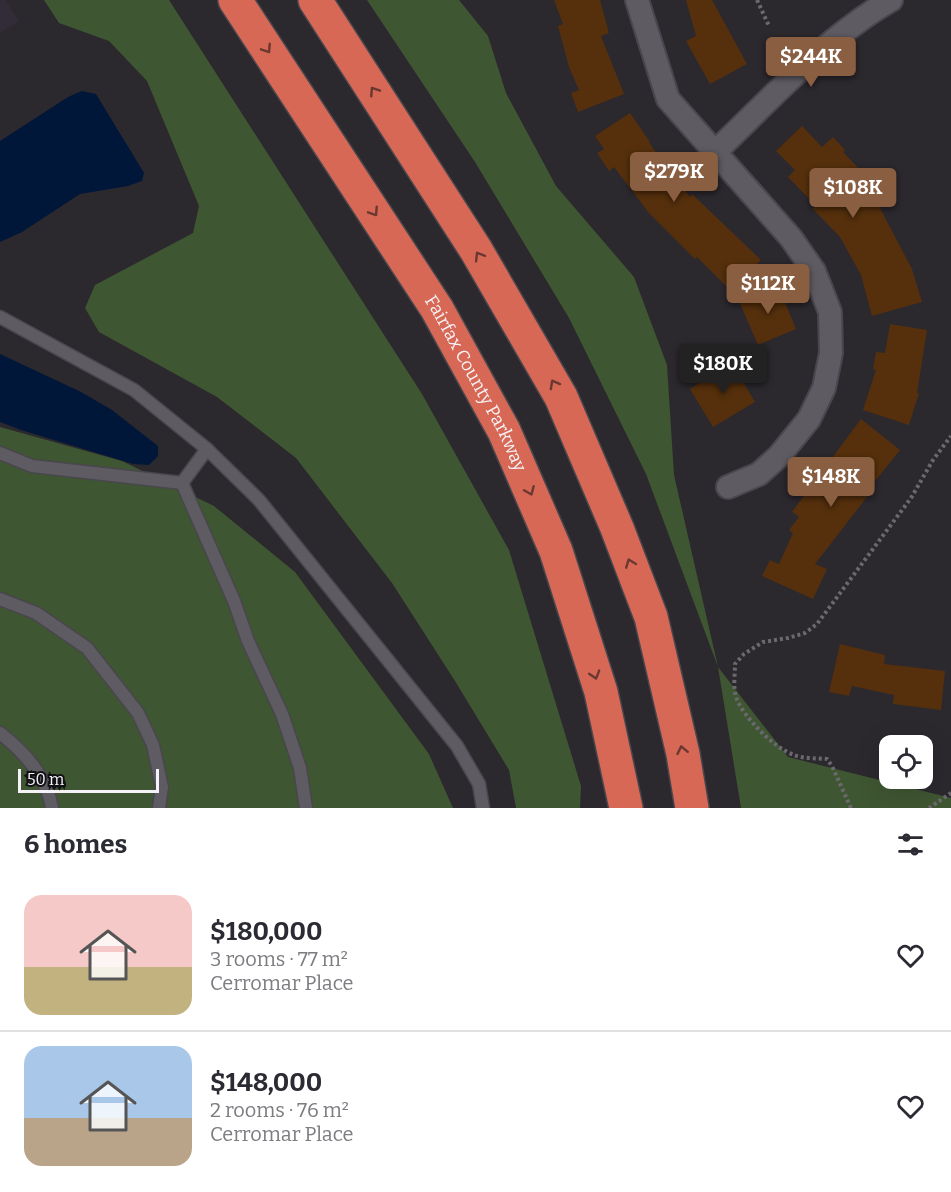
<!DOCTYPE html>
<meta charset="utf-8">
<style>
body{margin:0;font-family:Bitter,serif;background:#f7f7f7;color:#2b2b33;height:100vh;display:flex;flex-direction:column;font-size:22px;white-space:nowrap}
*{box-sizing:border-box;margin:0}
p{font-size:20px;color:#7c7c81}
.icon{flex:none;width:33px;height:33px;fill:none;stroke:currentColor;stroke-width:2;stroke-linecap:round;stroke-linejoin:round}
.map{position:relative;height:808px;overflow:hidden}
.drawer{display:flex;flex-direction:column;background:#fff;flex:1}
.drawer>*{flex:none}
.fabs{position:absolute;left:879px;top:735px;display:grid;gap:12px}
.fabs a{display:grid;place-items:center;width:54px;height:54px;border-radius:12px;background:#fff;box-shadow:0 6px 24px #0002;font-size:30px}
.scale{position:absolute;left:18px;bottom:15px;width:141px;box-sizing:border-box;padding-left:6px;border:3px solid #f5f3f7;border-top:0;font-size:16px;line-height:21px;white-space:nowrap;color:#f5f3f7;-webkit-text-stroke:4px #121114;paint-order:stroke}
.price{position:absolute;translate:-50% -51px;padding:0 14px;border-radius:6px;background:#895e41;color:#fff;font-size:20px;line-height:39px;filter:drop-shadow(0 2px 3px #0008)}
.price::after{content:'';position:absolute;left:50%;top:36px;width:18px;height:14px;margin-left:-9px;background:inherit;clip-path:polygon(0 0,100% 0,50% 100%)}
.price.current{background:#222;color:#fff}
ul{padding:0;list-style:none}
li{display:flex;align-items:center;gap:18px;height:150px;padding:0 24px}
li+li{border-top:2px solid #e1e1e2}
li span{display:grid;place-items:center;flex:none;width:168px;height:120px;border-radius:18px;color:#555}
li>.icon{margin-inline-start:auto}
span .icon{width:72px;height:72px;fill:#fffc;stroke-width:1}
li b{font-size:26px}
h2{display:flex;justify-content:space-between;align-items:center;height:72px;padding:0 24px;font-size:26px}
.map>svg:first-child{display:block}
.built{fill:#322c39}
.green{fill:#3f5632}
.water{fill:#011739}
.building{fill:#56300c}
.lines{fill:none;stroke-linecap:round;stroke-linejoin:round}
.service-casing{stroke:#49464d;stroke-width:15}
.minor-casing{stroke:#49464d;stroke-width:26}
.motorway-casing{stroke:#49464d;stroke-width:36}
.path{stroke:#6c696e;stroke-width:4;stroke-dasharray:3 3;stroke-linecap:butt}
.service{stroke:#5e5b63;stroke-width:12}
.minor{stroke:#5e5b63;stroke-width:22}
.motorway{stroke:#d76855;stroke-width:33}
.oneway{stroke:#6b3831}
.labels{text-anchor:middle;stroke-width:4.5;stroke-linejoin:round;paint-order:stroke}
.street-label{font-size:18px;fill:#f5f3f7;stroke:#121114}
</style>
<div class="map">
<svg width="951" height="808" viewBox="0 0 951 808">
<rect width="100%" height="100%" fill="#2b282e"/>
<polygon class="built" points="0,0 5,0 19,21 0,33"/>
<g class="green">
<polygon points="44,0 169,0 422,394 509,550 581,786 580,808 516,808 509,770 455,681 392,583 296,458 217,397 99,332 85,308 95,285 193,233 199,206 147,81 109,41 59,23"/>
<polygon points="367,0 459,0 488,36 506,93 556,186 634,277 667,365 674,475 718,667 788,757 951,798 951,808 741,808 718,667 646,474 569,318 475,162"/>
<polygon points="0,427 122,461 214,506 295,572 429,754 453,808 0,808"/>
</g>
<g class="water">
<polygon points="82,91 96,94 144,173 142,181 128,186 80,194 22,232 0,242 0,141 68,97"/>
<polygon points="0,354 81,392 112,410 158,446 158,456 149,465 133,464 21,430 0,422"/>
</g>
<g class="building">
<polygon points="554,0 600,0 609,33 601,36 624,94 578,112 571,93 579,90 569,67 558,26 563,24"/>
<polygon points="686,0 712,0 747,64 710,84 686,41 696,36"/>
<polygon points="630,113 650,142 649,143 690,197 692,194 761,260 731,291 697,257 695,259 649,213 614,167 609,171 597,153 604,149 595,136"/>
<polygon points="802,126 822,147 833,137 845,150 843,152 879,190 873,195 912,269 922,302 872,316 861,275 840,237 813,209 816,206 788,177 795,170 776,151"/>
<polygon points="778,285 796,329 758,345 739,301"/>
<polygon points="890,324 927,330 917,393 919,393 909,425 863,410 876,370 873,369 876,352 885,353"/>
<polygon points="732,363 755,402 713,427 690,389"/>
<polygon points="861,419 900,450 871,486 874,488 815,564 827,569 813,599 762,576 770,560 779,564 793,533 789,530 799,517 792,512"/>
<polygon points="840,644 885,655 884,664 945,671 941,710 893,704 894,695 852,686 849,696 829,692"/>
</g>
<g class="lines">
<defs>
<g id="service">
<polyline points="0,317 134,390 207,449 259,500 457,746 479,784 483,808"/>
<polyline points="207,449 182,483 234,601 248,641 282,714 300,768 306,808"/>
<polyline points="0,453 32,466 182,483"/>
<polyline points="0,599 36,613 87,648 138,713 153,745 162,787 159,808"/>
<path d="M0,733C24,752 47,776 52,808"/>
</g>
<g id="minor">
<polyline points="637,0 668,99 791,238 814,271 830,312 831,353 824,388 809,419 779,456 759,474 728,487"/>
<path d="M714,153C769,101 825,38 891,0"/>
</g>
<g id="motorway">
<path id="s1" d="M235,0L437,309L504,431L556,551L601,692L626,808"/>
<polyline points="315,0 476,250 561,397 617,528 651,617 683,754 692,808"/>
</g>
</defs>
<use href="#service" class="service-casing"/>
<use href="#minor" class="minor-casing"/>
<use href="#motorway" class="motorway-casing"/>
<g class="path">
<polyline points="757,0 769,26"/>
<path d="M851,808L832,766L827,759C816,758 804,759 794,755C774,748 743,717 736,697C733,687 735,674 735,664L744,654L763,642L788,638L805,633L817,624L911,498L933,460L951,436"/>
<polyline points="929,808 951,793"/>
</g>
<use href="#service" class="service"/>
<use href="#minor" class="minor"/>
<use href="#motorway" class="motorway"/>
</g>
<defs><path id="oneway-chevron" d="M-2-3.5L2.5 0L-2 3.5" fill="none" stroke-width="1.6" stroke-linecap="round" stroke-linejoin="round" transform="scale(1.5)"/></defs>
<g class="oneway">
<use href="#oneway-chevron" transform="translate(267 49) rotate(57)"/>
<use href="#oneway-chevron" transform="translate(374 91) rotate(-123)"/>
<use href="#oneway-chevron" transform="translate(374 212) rotate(57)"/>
<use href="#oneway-chevron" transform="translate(479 256) rotate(-121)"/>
<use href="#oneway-chevron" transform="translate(554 384) rotate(-119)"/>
<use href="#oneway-chevron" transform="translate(530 491) rotate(67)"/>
<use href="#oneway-chevron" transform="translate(630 563) rotate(-111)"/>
<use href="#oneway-chevron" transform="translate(595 675) rotate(73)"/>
<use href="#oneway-chevron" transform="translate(682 750) rotate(-102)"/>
</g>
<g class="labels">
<g class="street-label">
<text dy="6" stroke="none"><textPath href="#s1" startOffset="453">Fairfax County Parkway</textPath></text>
</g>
</g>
</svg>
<div class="fabs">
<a><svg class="icon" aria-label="locate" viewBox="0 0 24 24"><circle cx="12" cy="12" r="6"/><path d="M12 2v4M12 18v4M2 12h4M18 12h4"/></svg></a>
</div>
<div class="scale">50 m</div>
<b class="price" style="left:811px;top:88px">$244K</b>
<b class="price" style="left:674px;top:203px">$279K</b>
<b class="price" style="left:853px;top:219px">$108K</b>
<b class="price" style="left:768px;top:315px">$112K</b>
<b class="price current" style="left:723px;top:395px">$180K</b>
<b class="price" style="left:831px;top:508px">$148K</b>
</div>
<section class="drawer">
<h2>6 homes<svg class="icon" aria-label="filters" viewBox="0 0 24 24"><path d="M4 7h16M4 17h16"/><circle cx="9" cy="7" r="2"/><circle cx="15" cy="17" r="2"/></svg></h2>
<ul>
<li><span style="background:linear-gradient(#f6c9c9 60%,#c2b280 0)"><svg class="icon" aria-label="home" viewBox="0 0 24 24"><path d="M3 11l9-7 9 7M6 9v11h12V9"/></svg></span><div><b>$180,000</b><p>3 rooms · 77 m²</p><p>Cerromar Place</p></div><svg class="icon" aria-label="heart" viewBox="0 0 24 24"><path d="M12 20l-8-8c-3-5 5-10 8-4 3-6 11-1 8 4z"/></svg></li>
<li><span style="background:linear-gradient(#a9c7e8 60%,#b9a48a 0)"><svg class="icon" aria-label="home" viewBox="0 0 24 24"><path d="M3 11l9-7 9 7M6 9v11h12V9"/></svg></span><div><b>$148,000</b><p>2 rooms · 76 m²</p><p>Cerromar Place</p></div><svg class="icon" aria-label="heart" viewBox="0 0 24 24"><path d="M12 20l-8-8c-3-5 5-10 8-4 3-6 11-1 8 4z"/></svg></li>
</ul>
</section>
